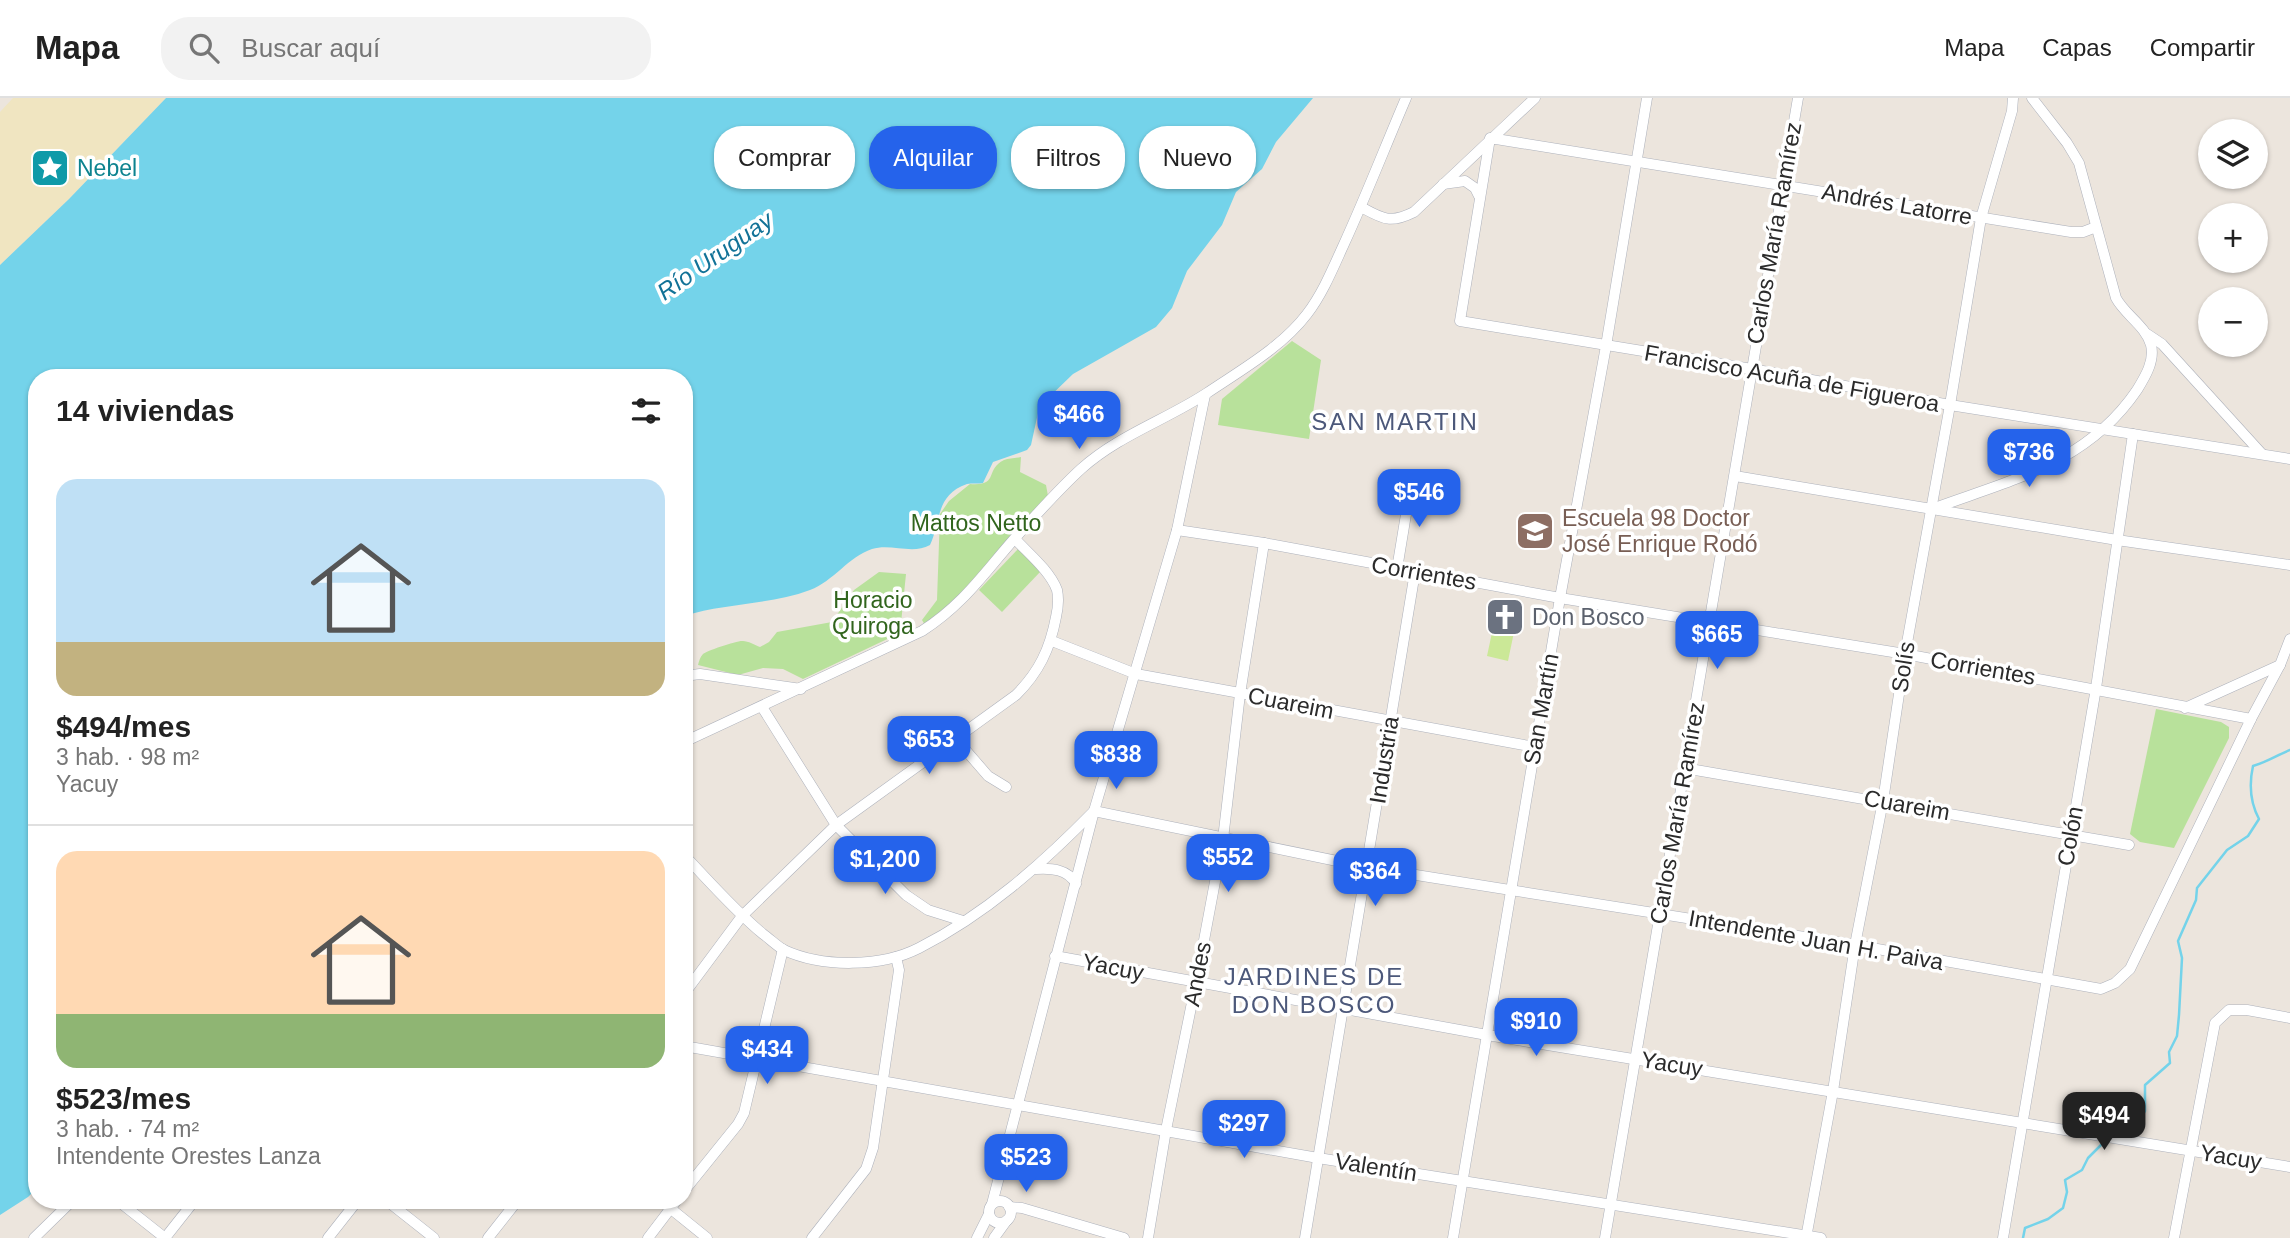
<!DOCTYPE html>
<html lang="es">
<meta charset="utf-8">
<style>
body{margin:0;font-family:Helvetica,sans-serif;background:#f2f2f2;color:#222;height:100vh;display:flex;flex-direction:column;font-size:26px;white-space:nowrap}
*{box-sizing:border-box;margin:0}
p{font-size:23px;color:#767676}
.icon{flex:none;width:38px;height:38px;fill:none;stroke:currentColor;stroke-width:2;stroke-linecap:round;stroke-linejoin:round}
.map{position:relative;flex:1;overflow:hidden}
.side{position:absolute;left:28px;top:271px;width:665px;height:840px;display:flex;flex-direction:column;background:#fff;border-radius:28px;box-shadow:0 2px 5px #0004}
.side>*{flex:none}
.hud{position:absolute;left:714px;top:28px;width:665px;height:63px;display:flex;gap:14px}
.controls{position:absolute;left:2198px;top:21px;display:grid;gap:14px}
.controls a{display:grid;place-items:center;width:70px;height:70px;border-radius:50%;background:#fff;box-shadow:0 2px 5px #0004;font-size:35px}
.price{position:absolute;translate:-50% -60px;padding:0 16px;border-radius:14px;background:#2563eb;color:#fff;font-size:23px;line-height:46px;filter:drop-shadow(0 2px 4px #0008)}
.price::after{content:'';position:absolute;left:50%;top:42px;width:21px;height:16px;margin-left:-10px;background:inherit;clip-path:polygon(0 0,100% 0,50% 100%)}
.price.active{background:#222;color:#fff}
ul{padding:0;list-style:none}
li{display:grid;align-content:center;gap:14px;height:371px;padding:0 28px}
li+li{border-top:2px solid #e0e0e0}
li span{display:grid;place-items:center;height:217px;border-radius:21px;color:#555}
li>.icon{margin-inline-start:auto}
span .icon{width:126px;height:126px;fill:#fffc;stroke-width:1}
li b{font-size:30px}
h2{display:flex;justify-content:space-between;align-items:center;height:84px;padding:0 28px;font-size:30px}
.tag{padding:0 24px;border-radius:28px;background:#fff;box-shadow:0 2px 5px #0004;font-size:24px;line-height:63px}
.tag.active{background:#2563eb;color:#fff}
header{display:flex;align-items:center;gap:42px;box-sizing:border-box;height:98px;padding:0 35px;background:#fff;border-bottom:2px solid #e0e0e0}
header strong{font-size:33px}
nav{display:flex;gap:38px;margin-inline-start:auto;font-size:24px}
.search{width:490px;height:63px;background:#f2f2f2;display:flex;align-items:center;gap:18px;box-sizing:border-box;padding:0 24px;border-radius:28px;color:#767676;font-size:26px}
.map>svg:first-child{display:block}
.green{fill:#b8e19b}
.sand{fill:#f0e5c1}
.pitch{fill:#cbe897}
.water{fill:#74d3ea}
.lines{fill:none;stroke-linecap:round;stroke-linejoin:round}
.stream{stroke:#74d3ea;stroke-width:2.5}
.minor-casing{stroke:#adb1bb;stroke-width:11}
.minor{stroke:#fff;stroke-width:10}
.labels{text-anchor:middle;stroke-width:7;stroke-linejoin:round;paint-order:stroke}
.culture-label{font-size:23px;fill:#0d838f;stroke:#fff;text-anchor:start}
.street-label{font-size:23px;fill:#2b2b2b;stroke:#fff}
.education-label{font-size:23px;fill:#785e54;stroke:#fff;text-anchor:start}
.park-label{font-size:23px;fill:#31651d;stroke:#fff}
.worship-label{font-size:23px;fill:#5b616d;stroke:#fff;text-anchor:start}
.water-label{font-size:24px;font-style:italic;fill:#127297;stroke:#fff}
.neighbourhood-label{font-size:24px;letter-spacing:2px;fill:#4c587a;stroke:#fff}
</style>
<header>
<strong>Mapa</strong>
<div class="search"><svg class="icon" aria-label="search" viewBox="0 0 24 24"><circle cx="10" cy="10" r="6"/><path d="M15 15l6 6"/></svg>Buscar aquí</div>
<nav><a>Mapa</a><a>Capas</a><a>Compartir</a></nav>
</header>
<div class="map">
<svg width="2290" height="1140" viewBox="0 0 2290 1140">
<rect width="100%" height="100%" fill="#ece5dd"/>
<g class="green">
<polygon points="1292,243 1321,262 1309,341 1218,327 1222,301"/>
<path d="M1021,359L1020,374L1046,387L1048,398L949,508L925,527L922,522L937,502L940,416L949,403L970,386C1000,388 984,372 1004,362C1009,360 1016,360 1021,359Z"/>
<polygon points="1018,451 1041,473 1002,514 979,492"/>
<path d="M879,474L906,476L900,535L803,581L783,571L763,570L738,577L698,567C699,563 700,559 703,556C706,553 738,542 743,543C748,543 755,547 760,549L769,544L777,534L832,524L854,492Z"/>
<polygon points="2156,611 2221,624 2229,629 2229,640 2174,750 2140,744 2130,736"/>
</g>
<polygon class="sand" points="13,0 166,0 69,101 0,167 0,14"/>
<polygon class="pitch" points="1493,530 1514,534 1508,563 1487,558"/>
<path class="water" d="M166,0H1313L1276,44L1262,71L1236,94L1222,127L1187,173L1172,210L1156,229L1073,276L1043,305L1038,315L1031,347L1027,352L993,364L983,385C978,386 972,385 967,386C935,397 941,424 930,447C912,457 891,445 872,451C848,459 834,483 810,492C770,507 725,505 684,518V280H37V1090L28,1099L0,1117V167L69,101Z"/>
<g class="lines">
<g class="stream">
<path d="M2110,1033L2134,1030L2145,1013V987L2170,965L2169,954L2177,938L2179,917L2182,860L2178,843L2196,802L2197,790L2227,752L2248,738L2259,721C2250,704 2249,686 2253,668C2267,664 2277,657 2290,652"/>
<polyline points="2023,1140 2025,1130 2048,1121 2063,1110 2067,1094 2065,1082 2082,1072 2088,1060 2103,1045"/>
</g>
<defs>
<g id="minor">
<polyline points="1443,86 1465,83 1475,90 1479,98"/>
<path d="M1361,109C1383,121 1390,126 1414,114L1535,0"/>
<polyline points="2096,129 2083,134 2071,134 1490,40 1460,223 1752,271 1950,307 2290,361"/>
<polyline points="2147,236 2162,246 2262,356"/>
<polyline points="1735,378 2117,442 2290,467"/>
<path d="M1932,411C2010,382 2087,366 2137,292C2145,279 2155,263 2151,247C2146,228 2125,217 2116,200L2079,65L2067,45L2032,0"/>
<polyline points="1177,432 1264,445 1560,500 1905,556 2251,621"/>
<polyline points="1397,471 1411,386"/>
<polyline points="1052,543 1136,576 1535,649"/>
<polyline points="684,578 700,576 801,591"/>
<polyline points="762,609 836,727 906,797 928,812 963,823"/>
<polyline points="2185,610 2280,567"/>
<polyline points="956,641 988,678 1006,689"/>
<path d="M684,644L922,533C963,507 984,475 1015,440C1036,417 1058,392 1081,371C1119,337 1166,322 1207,295C1241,272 1282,249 1307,216C1323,195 1333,170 1344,146C1366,98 1385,49 1406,0"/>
<polyline points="1684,670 2129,747"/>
<path d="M684,757C710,784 734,812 763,836C770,841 777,848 784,852C823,870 882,869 919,850C986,816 1042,766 1094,713L1366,769L1855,847L2101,891L2115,885L2130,871L2251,621L2280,567L2290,541"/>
<path d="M1036,771C1051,770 1068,771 1076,786"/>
<polyline points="1055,858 1487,937 2290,1069"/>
<path d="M684,896L742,818L836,727L1016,597C1039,574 1050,551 1056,519C1058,510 1059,501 1057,492C1050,473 1028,455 1015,441"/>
<polyline points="684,948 1318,1060 1821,1140"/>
<polyline points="684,1093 738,1026 744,1015 783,851"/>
<polyline points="117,1102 165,1140"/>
<polyline points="386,1102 434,1140"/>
<polyline points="660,1102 707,1140"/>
<circle cx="1000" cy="1114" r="11"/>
<polyline points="992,1106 1094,713 1177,432 1205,297"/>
<polyline points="1009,1109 1022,1110 1124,1140"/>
<polyline points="34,1140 73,1102"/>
<polyline points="165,1140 195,1102"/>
<polyline points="328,1140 358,1102"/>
<polyline points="488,1140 518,1102"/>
<polyline points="648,1140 677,1102"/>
<polyline points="812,1140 866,1071 873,1050 899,872 896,859"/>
<polyline points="977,1140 989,1116"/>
<polyline points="994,1140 1007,1122"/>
<polyline points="1148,1140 1166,1032 1196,885 1223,741 1240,596 1264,445"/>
<polyline points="1305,1140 1415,474"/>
<polyline points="1453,1140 1560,500 1606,248 1647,0"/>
<polyline points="1605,1140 1798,0"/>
<polyline points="1806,1140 1833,993 1855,847 1883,703 1905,556 1950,307 1981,120 2012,13 2013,0"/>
<polyline points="2003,1140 2096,590 2133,336"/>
<polyline points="2174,1140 2215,925 2229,912 2247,912 2290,920"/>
</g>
</defs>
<use href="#minor" class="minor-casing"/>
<use href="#minor" class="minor"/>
</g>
<defs>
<symbol id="sight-square" viewBox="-11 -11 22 22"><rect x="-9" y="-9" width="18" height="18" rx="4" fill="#0f9aa8" stroke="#fff"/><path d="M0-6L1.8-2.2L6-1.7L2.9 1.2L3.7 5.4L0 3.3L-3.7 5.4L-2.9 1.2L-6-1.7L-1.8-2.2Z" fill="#fff"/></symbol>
<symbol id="school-square" viewBox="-11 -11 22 22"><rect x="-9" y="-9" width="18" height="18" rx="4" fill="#8d6e63" stroke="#fff"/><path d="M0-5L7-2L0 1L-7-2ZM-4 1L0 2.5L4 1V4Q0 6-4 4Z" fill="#fff"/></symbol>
<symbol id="church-square" viewBox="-11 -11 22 22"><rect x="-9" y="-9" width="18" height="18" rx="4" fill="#6b7280" stroke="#fff"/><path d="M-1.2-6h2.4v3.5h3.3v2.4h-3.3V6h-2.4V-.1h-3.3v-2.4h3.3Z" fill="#fff"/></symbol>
</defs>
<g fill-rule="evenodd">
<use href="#sight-square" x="28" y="48" width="44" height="44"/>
<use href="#school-square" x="1513" y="411" width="44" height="44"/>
<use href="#church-square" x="1483" y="497" width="44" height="44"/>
</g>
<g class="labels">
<g class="culture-label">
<text x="77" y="78">Nebel</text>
</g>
<g class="street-label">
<text transform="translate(1897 106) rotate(10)" y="8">Andrés Latorre</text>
<text transform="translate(1774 135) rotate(-80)" y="8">Carlos María Ramírez</text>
<text transform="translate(1792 280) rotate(10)" y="8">Francisco Acuña de Figueroa</text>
<text transform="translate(1424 475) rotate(10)" y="8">Corrientes</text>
<text transform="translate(1903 569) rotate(-81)" y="8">Solís</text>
<text transform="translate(1983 570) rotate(10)" y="8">Corrientes</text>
<text transform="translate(1291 605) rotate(11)" y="8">Cuareim</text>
<text transform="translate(1541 611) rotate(-80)" y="8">San Martín</text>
<text transform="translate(1384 662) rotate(-81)" y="8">Industria</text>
<text transform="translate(1907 707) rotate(10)" y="8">Cuareim</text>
<text transform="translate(1677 715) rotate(-80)" y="8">Carlos María Ramírez</text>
<text transform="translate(2070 738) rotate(-80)" y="8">Colón</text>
<text transform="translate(1816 842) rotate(10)" y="8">Intendente Juan H. Paiva</text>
<text transform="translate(1113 869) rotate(11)" y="8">Yacuy</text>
<text transform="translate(1197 876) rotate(-79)" y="8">Andes</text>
<text transform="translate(1672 966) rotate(9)" y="8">Yacuy</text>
<text transform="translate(2231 1059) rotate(9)" y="8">Yacuy</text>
<text transform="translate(1376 1069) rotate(9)" y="8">Valentín</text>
</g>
<g class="education-label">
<text x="1562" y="428">Escuela 98 Doctor<tspan x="1562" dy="26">José Enrique Rodó</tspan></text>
</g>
<g class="park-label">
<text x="976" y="433">Mattos Netto</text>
<text x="873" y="510">Horacio<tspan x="873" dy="26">Quiroga</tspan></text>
</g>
<g class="worship-label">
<text x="1532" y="527">Don Bosco</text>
</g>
<g class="water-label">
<text transform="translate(715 158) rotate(-35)" y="8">Río Uruguay</text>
</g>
<g class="neighbourhood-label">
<text x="1395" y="332">SAN MARTIN</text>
<text x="1314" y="887">JARDINES DE<tspan x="1314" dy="28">DON BOSCO</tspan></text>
</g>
</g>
</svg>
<div class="controls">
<a><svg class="icon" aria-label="layers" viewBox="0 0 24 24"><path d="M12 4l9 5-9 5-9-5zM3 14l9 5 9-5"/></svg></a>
<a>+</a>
<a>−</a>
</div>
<b class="price" style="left:1079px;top:353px">$466</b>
<b class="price" style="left:2029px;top:391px">$736</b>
<b class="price" style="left:1419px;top:431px">$546</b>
<b class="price" style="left:1717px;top:573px">$665</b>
<b class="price" style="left:929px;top:678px">$653</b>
<b class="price" style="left:1116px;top:693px">$838</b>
<b class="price" style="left:1228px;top:796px">$552</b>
<b class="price" style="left:885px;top:798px">$1,200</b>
<b class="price" style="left:1375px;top:810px">$364</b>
<b class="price" style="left:1536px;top:960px">$910</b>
<b class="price" style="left:767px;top:988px">$434</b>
<b class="price active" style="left:2104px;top:1054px">$494</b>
<b class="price" style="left:1244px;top:1062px">$297</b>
<b class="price" style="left:1026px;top:1096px">$523</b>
<div class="hud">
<a class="tag">Comprar</a>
<a class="tag active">Alquilar</a>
<a class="tag">Filtros</a>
<a class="tag">Nuevo</a>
</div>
<section class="side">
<h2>14 viviendas<svg class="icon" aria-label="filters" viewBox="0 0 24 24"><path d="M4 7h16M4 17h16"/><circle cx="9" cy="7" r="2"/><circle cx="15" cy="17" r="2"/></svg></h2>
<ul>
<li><span style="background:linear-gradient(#bfe0f5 75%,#c2b280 0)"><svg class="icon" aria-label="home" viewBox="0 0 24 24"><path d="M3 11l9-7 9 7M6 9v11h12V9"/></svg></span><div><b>$494/mes</b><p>3 hab. · 98 m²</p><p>Yacuy</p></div></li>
<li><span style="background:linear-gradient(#ffd9b3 75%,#8fb573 0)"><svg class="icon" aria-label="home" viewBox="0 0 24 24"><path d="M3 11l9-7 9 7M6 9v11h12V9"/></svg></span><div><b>$523/mes</b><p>3 hab. · 74 m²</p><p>Intendente Orestes Lanza</p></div></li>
</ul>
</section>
</div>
